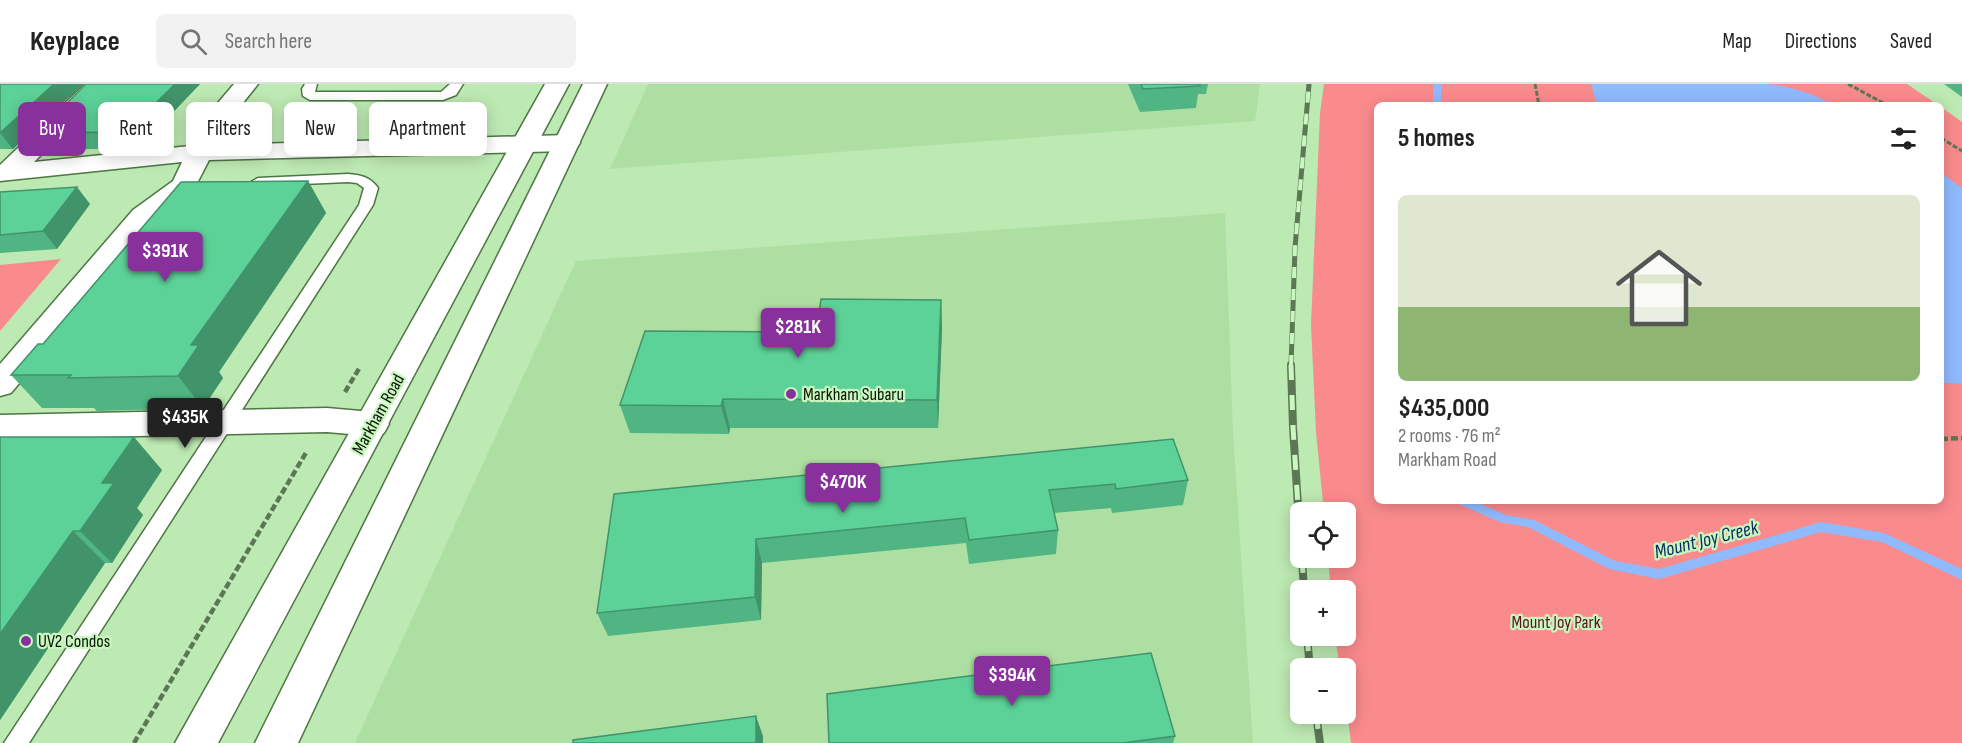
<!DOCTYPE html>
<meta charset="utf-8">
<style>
body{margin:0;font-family:"Sofia Sans Condensed",sans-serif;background:#f2f2f2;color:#222;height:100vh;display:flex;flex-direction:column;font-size:22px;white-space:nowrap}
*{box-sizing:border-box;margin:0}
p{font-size:20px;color:#767676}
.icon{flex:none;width:33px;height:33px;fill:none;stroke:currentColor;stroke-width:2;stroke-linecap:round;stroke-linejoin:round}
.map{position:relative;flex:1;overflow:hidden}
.sheet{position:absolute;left:1374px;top:18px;width:570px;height:402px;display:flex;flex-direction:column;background:#fff;border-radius:9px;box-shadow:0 3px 15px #0003}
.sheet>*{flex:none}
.top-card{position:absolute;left:18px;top:18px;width:570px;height:54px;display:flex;gap:12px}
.buttons{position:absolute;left:1290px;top:418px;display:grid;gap:12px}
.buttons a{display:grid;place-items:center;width:66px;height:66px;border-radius:9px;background:#fff;box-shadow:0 3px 15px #0003;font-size:30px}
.price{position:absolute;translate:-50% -51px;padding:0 14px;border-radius:6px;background:#88319d;color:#fff;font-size:20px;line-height:39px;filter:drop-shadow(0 2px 3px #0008)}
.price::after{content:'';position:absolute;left:50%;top:36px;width:18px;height:14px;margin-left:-9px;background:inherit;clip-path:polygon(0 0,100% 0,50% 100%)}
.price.current{background:#222;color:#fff}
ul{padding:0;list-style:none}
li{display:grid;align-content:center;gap:12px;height:318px;padding:0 24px}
li span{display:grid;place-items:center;height:186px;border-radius:9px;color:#555}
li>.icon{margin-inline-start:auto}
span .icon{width:108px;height:108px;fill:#fffc;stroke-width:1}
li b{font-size:26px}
h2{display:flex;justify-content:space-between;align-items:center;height:72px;padding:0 24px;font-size:26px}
.chip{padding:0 21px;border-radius:9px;background:#fff;box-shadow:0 3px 15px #0003;font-size:21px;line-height:54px}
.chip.current{background:#88319d;color:#fff}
header{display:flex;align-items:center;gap:36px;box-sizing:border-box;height:84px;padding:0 30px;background:#fff;border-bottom:2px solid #e0e0e0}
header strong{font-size:28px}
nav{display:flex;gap:33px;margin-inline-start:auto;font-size:21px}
.search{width:420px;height:54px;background:#f2f2f2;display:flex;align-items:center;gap:15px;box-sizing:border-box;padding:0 21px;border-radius:9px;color:#767676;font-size:22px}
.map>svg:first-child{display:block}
.built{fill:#aedfa2}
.green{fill:#fa8b8d}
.water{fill:#8fbafe}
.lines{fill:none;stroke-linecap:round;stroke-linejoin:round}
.stream{fill:#8fbafe;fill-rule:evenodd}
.lane-casing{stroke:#4e7544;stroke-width:3}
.street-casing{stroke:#4e7544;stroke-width:3}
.primary-casing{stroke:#4e7544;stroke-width:3}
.path-far1{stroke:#5b7754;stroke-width:3;stroke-dasharray:5 2;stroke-linecap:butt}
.path{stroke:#5b7754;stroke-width:4.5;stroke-dasharray:7 3;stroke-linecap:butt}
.lane{fill:#fff;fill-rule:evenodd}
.street{fill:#fff;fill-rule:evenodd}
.primary{fill:#fff;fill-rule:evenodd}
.rail-far1-casing{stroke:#5b7754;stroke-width:5}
.rail-casing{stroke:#5b7754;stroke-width:8}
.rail-far1{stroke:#caf6bf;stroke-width:4;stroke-dasharray:11;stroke-linecap:butt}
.rail{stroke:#caf6bf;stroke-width:5;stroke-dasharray:15;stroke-linecap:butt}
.wall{fill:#50b583}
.shaded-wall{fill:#41936a}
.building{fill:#5dd298;stroke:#41936a;stroke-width:1.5}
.poi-dot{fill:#88319d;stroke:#caf6bf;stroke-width:2}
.labels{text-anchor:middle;stroke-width:4.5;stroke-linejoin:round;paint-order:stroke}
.poi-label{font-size:18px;fill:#061503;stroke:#caf6bf;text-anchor:start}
.street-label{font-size:18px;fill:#061503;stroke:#caf6bf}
.park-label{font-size:18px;fill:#59141c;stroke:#caf6bf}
.water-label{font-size:20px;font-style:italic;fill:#0a2b5f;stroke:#caf6bf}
</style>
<header>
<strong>Keyplace</strong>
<div class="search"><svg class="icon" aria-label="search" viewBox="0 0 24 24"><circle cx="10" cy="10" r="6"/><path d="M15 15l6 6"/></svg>Search here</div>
<nav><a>Map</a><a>Directions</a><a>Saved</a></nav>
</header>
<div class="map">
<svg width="1962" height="659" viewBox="0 0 1962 659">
<rect width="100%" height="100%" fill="#bde9b2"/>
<g class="built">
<polygon points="648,0 1260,0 1255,37 610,85"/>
<polygon points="1225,129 1233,348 1253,659 355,659 576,177"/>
</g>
<g class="green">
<polygon points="1324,0 1907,0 1938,21 1377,21 1377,417 1941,417 1941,23 1962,38 1962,659 1351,659 1346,621 1346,585 1340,585 1335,552 1346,552 1346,507 1331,507 1328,474 1346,474 1346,429 1324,429 1316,348 1311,241 1320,29"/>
<polygon points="61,175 0,247 0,181"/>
</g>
<g class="water">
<path d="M1591,0H1766C1789,2 1813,9 1833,21H1597Z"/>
<polygon points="1941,89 1962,104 1962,299 1941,299"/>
</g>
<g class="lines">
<g class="stream">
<rect x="1433" y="0" width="8" height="21"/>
<polygon points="1457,417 1474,417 1506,431 1534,436 1615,477 1659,485 1821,438 1884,449 1962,485 1962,496 1882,458 1821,448 1659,495 1609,485 1528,443 1500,438 1459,420"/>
</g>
<defs>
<g id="lane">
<polygon points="305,0 317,0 315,8 441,8 450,0 463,0 456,11 443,16 310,16 303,12 302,5"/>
<path d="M348,90C361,91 370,93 378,104L373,121L29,659H4L359,121L364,104L357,99L348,98L258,102L251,98L258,94Z"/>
</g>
<g id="street">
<polygon points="85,0 111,0 34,78 190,62 206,33 234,0 258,0 226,40 216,61 567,51 576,54 580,59 576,64 567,67 209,76 193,107 153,138 11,309 0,312 0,280 133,126 173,97 182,78 0,97 0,81"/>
<polygon points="327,324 372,328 384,331 389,340 384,349 372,352 327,348 0,355 0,331"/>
</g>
<g id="primary">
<polygon points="545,0 569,0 218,659 175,659"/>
<polygon points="583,0 607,0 298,659 255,659"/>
</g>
</defs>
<use href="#lane" class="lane-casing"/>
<use href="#street" class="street-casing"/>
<use href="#primary" class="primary-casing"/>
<g class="path-far1">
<polyline points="1535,0 1539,21"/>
<polyline points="1848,0 1887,21"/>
<polyline points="1941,54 1962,67"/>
</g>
<g class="path">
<polyline points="345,308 360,283"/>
<polyline points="1941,355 1962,354"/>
<polyline points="134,659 307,367"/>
</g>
<use href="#lane" class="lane"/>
<use href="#street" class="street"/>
<use href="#primary" class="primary"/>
<defs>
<polyline id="rail-far1" points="1291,282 1295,164 1309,0"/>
<g id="rail">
<polyline points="1291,281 1293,343 1300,454"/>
<polyline points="1302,474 1304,507"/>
<polyline points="1307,552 1310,585"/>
<polyline points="1316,630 1320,659"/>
</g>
</defs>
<use href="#rail-far1" class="rail-far1-casing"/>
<use href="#rail" class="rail-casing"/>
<use href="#rail-far1" class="rail-far1"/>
<use href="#rail" class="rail"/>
</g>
<g class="wall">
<polygon points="0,0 83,0 13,65 0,65"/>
<polygon points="200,0 138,65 50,65 37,49"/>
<polygon points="1128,0 1208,0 1206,10 1198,10 1196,24 1140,28"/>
<polygon points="1944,0 1962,0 1962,13"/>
<polygon points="308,97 326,129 219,288 223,294 203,324 97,327 94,324 42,324 11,291 43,260"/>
<polygon points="0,108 90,120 57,165 0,169"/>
<polygon points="941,216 942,244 938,344 730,344 729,350 630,349 620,321 816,248"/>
<polygon points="0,353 162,386 137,424 143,431 112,479 105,479 0,636"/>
<polygon points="1188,396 1183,421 1112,429 1111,424 1054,429 1058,446 1056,470 969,480 966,459 762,479 761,536 608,552 597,529 614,410"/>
<polygon points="1175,652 1173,659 829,659"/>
</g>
<g class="shaded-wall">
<polygon points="54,0 83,0 13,65 0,49"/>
<polygon points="175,0 200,0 138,65 127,48"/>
<polygon points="308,97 326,129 219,288 223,294 203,324 178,292 191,261"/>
<polygon points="77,103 90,120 57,165 43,147"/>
<polygon points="941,216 942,244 938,344 937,316"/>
<polygon points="723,315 730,344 729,350 721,322"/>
<polygon points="134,353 162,386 137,424 143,431 112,479 80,447 102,399"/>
<polygon points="73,447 105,479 0,636 0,550"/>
<polygon points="756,455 762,479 761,536 755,513"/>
<polygon points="756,632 763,652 763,659 756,659"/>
</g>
<g class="building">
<polygon points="0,0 54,0 0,49"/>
<polygon points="86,0 175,0 127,48 37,49"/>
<polygon points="1141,0 1199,0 1200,2 1143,5"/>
<polygon points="308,97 191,261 199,261 178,292 68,294 71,291 11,291 38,260 43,260 181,98"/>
<polygon points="77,103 43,147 0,151 0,108"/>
<polygon points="821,215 941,216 937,316 723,315 721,322 620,321 645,247 816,248"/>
<polygon points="0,353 134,353 102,399 114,399 80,447 73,447 0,550"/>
<polygon points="1173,355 1188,396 1116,405 1115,400 1049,406 1058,446 969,456 965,434 756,455 755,513 597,529 614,410"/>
<polygon points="1151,569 1175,652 1123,659 829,659 827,610"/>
<polygon points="756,632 756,659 573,659 573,656"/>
</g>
<g class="poi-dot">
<circle cx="791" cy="310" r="6"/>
<circle cx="26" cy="557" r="6"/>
</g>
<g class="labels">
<g class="poi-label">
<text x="803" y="316">Markham Subaru</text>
<text x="38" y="563">UV2 Condos</text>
</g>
<g class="street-label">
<text transform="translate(378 330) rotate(-61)" y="6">Markham Road</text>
</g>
<g class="park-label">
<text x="1556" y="544">Mount Joy Park</text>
</g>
<g class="water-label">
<text transform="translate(1706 455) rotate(-14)" y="7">Mount Joy Creek</text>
</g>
</g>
</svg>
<div class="buttons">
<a><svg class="icon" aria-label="locate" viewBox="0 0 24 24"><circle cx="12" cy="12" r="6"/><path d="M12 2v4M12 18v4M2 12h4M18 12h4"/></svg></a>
<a>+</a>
<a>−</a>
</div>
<b class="price" style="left:165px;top:199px">$391K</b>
<b class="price" style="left:798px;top:275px">$281K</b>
<b class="price current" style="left:185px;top:365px">$435K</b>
<b class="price" style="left:843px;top:430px">$470K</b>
<b class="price" style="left:1012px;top:623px">$394K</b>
<div class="top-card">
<a class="chip current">Buy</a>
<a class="chip">Rent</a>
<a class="chip">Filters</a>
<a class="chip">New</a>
<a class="chip">Apartment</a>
</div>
<section class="sheet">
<h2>5 homes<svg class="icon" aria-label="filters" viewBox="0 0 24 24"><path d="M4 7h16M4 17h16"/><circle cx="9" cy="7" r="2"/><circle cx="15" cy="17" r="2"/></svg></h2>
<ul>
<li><span style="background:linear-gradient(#dfe7d0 60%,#8fb573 0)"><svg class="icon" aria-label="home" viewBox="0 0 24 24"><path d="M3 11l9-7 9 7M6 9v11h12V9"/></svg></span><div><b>$435,000</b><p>2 rooms · 76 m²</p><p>Markham Road</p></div></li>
</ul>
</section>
</div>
